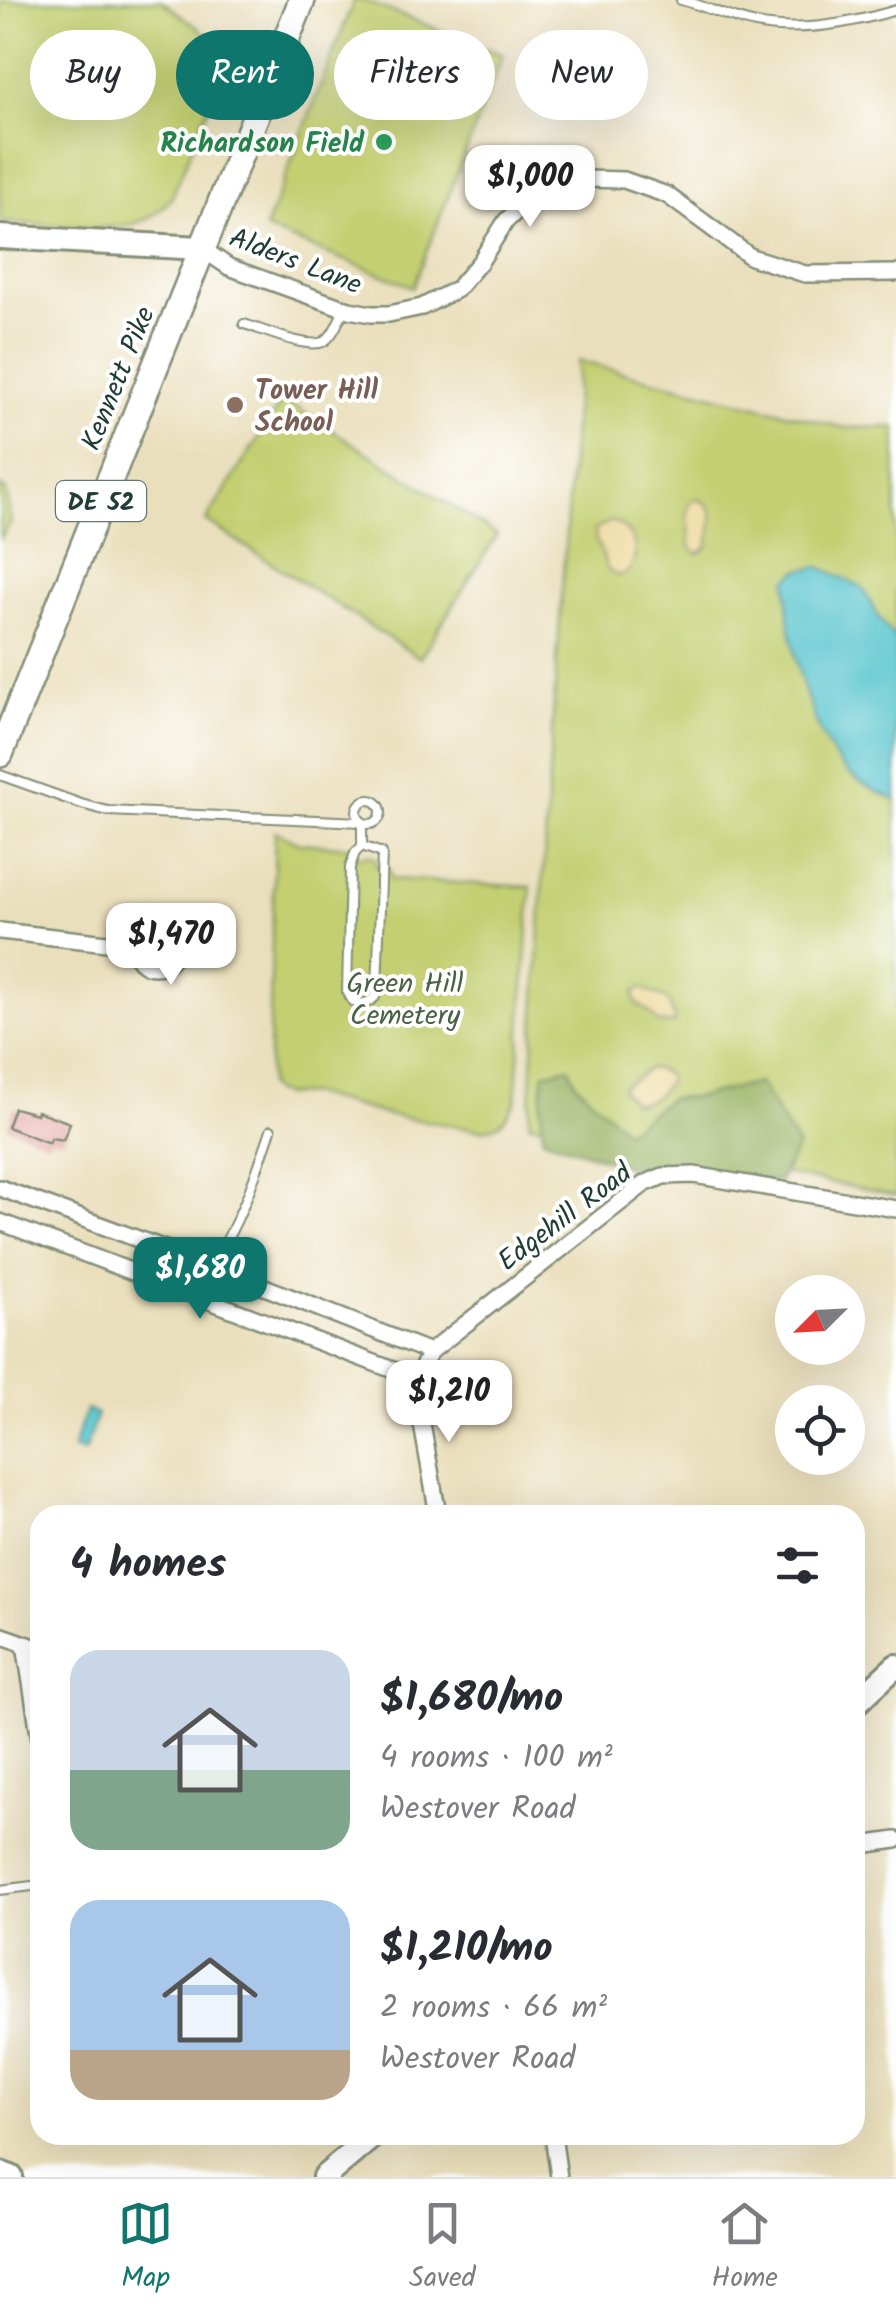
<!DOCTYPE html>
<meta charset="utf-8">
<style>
body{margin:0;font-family:Kalam,sans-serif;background:#f2f2f3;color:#2b2b33;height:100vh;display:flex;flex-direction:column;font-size:38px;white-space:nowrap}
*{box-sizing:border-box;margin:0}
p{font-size:32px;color:#7c7c81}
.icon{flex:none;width:55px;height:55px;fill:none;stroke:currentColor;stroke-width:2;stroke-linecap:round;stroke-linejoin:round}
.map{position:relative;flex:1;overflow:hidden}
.side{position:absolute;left:30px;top:1505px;width:835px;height:640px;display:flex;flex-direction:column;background:#fff;border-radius:30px;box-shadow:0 10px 40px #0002}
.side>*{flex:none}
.guide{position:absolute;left:30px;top:30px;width:838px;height:90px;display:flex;gap:20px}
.needle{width:65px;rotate:246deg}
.controls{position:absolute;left:775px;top:1275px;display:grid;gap:20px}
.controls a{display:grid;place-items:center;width:90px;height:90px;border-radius:50%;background:#fff;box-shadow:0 10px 40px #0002;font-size:50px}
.price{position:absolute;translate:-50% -85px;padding:0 22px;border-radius:20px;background:#fff;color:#222;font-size:32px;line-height:65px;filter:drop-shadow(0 2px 5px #0008)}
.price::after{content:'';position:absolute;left:50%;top:60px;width:30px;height:22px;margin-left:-15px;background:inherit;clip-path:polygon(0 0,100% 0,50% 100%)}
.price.current{background:#0f766e;color:#fff}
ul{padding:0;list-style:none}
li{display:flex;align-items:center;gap:30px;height:250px;padding:0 40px}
li span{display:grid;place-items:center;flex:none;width:280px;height:200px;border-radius:30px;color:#555}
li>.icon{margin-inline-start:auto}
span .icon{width:120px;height:120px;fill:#fffc;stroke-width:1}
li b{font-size:42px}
h2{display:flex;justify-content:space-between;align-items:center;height:120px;padding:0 40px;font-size:42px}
.chip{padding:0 35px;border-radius:45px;background:#fff;box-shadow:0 10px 40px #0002;font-size:35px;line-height:90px}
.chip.current{background:#0f766e;color:#fff}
.dock{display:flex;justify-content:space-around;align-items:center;height:140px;border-top:2px solid #e1e1e2;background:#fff;font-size:28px;color:#7c7c81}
.dock a{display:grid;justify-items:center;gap:5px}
.dock .current{color:#0f766e}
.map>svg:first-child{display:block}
.green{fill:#c3cf71;stroke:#718652;stroke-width:2.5}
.forest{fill:#9ab263;stroke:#5c784c;stroke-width:2.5}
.sand{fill:#eeda9e;stroke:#868c69;stroke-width:2.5}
.water{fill:#58c5cd;stroke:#3c8180;stroke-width:2.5}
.building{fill:#de9996}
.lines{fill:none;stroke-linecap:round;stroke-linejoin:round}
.lane-casing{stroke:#848e78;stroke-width:12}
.street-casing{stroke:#848e78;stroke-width:20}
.secondary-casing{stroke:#848e78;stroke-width:28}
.primary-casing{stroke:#848e78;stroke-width:30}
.lane{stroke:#fff;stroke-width:8}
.street{stroke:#fff;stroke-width:15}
.secondary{stroke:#fff;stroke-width:22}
.primary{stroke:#fff;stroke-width:25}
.leisure-dot{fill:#2e9e5b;stroke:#fff;stroke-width:4}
.education-dot{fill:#8d6e63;stroke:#fff;stroke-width:4}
.labels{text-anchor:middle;stroke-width:8;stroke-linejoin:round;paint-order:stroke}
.shield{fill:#fff;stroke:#627771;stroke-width:2.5}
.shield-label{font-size:25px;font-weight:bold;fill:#1f3d34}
.leisure-label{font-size:28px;font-weight:bold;fill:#27864d;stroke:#fff;text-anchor:end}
.street-label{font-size:28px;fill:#1f3d34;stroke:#fff}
.education-label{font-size:28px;font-weight:bold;fill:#785e54;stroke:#fff;text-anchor:start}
.park-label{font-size:28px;fill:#486243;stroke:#fff}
</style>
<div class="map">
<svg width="896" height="2177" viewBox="0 0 896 2177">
<rect width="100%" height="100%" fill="#fff"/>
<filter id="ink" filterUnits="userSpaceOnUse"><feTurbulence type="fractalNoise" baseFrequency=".01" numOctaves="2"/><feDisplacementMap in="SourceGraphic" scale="20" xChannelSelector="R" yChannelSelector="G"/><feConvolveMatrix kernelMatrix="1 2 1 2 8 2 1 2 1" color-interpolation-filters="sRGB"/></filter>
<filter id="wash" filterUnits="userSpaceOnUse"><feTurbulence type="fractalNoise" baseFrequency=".0048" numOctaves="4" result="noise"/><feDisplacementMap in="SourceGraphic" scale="40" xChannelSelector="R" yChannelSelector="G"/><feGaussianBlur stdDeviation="2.25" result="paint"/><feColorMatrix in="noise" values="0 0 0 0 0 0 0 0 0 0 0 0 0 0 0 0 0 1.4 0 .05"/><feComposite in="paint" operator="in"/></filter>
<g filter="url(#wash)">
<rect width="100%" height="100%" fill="#eadfbc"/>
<g class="green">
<path d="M0,0H161L221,45L227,56L225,67L172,197C144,234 105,228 63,226C42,225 21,223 0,222Z"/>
<polygon points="354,0 362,0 503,55 413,287 265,229"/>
<polygon points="578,361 845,428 896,427 896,1196 529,1123 548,789"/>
<polygon points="283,399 497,535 420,658 206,521"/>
<polygon points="0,486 6,490 11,523 0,539"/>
<path d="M275,831L299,843L351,847L348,857L371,855L377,861V868L388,867L391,879L531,887L516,1101C506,1118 502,1127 481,1130L388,1115L311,1094L284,1095L273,1092L268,1087Z"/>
</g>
<polygon class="forest" points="569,1067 577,1085 626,1131 670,1098 692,1098 759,1083 798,1146 779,1181 765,1181 719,1173 629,1167 543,1138 541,1109 544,1073"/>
<g class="sand">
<path d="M696,499C720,504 711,528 708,546L699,554C686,546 691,546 690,534C689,519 684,518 691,501Z"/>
<path d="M611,521C656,538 628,595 607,568C604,564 605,558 602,553C598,545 595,541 595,530Z"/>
<polygon points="642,988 668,1000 674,1018 674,1024 658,1023 650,1013 636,1003 634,992"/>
<path d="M649,1068C657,1069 666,1072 669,1080C660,1094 651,1103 634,1103L622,1090L623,1085L638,1077Z"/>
</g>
<g class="water">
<path d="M820,567L862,587L879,618L896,640V800C879,793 862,785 848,773C818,745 798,675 791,635C788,617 788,598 787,580L798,570Z"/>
<polygon points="86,1410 97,1415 84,1452 73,1448"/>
</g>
<g id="blocks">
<polygon class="building" points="14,1108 36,1114 37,1111 70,1123 63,1140 51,1138 49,1143 7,1127"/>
</g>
</g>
<g filter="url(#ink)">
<use href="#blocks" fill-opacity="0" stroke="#848e78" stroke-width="2.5"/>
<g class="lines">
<defs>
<g id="lane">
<path d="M681,0C706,6 730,19 756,24C801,33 853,23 896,10"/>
<path d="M244,324C261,329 307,349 323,342C334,336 339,319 345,308"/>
<path d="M0,775L81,804L108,811L362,822V846L382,853L377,989L375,997C364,1007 352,1006 347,992L350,867L355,853L362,846"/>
<circle cx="369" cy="812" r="12"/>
<path d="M211,1266C239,1225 255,1177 271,1130"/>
<polyline points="0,1890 40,1885"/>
</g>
<g id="street">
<polyline points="201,248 229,267 349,310 371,314 389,314 422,307 457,289 480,262 506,221 527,201 552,188 586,179 624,180 667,195 751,257 805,274 896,273"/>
<circle cx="155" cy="946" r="21"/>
<polyline points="0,931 134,946"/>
<polyline points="0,1188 211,1266 430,1352"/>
<polyline points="0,1222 417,1379"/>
<polyline points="438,1515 416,1390 417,1379 430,1352 644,1184 663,1176 694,1175 896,1209"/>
<polyline points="0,1635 40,1649"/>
<polyline points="25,1644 40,1740"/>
<polyline points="855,1846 896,1840"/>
<polyline points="553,2135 559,2177"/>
</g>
<g id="secondary">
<polyline points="0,237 201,248"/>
<polyline points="855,1704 896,1666"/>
<polyline points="0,2173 11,2177"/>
<polyline points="324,2177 374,2135"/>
</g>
<polyline id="primary" points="0,754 302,0"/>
</defs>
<use href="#lane" class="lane-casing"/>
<use href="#street" class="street-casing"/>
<use href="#secondary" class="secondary-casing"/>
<use href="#primary" class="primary-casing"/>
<use href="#lane" class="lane"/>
<use href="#street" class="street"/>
<use href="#secondary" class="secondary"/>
<use href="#primary" class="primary"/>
</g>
</g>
<circle class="leisure-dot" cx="384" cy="142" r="10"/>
<circle class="education-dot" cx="235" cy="405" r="10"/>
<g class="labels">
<rect class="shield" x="56" y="481" width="90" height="40" rx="8"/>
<g class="shield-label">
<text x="101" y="510">DE 52</text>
</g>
<g class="leisure-label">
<text x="364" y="152">Richardson Field</text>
</g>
<g class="street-label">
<text transform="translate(296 260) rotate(21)" y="10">Alders Lane</text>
<text transform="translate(117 378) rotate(-68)" y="10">Kennett Pike</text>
<text transform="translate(564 1216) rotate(-37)" y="10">Edgehill Road</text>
</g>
<g class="education-label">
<text x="255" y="399">Tower Hill<tspan x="255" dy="32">School</tspan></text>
</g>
<g class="park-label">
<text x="405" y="992">Green Hill<tspan x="405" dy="32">Cemetery</tspan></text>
</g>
</g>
</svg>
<div class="controls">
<a><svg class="needle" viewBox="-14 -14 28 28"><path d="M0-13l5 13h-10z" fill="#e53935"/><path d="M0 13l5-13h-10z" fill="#7c7c81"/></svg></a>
<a><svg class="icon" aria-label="locate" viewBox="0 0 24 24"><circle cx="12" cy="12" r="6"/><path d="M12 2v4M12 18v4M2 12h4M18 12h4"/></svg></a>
</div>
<b class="price" style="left:530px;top:230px">$1,000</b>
<b class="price" style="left:171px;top:988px">$1,470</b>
<b class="price current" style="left:200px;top:1322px">$1,680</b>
<b class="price" style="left:449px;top:1445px">$1,210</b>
<div class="guide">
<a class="chip">Buy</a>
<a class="chip current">Rent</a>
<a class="chip">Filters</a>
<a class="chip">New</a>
</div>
<section class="side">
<h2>4 homes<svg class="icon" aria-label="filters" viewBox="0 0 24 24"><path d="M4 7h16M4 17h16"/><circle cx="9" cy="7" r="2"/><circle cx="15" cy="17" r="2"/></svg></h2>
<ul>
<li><span style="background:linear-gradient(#c9d6e8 60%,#7fa58c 0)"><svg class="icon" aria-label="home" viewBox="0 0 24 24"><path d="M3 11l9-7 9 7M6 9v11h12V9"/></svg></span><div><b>$1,680/mo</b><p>4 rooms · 100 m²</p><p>Westover Road</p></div></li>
<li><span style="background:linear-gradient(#a9c7e8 75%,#b9a48a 0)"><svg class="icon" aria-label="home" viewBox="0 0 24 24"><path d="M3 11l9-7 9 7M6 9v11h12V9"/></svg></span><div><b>$1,210/mo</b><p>2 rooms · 66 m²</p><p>Westover Road</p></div></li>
</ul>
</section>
</div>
<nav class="dock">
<a class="current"><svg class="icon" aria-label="map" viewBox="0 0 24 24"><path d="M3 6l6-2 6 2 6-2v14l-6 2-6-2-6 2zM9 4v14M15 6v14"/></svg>Map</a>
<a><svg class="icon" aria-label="saved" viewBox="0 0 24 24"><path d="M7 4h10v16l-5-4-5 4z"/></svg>Saved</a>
<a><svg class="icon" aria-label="home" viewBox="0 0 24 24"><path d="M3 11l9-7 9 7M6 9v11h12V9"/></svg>Home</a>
</nav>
